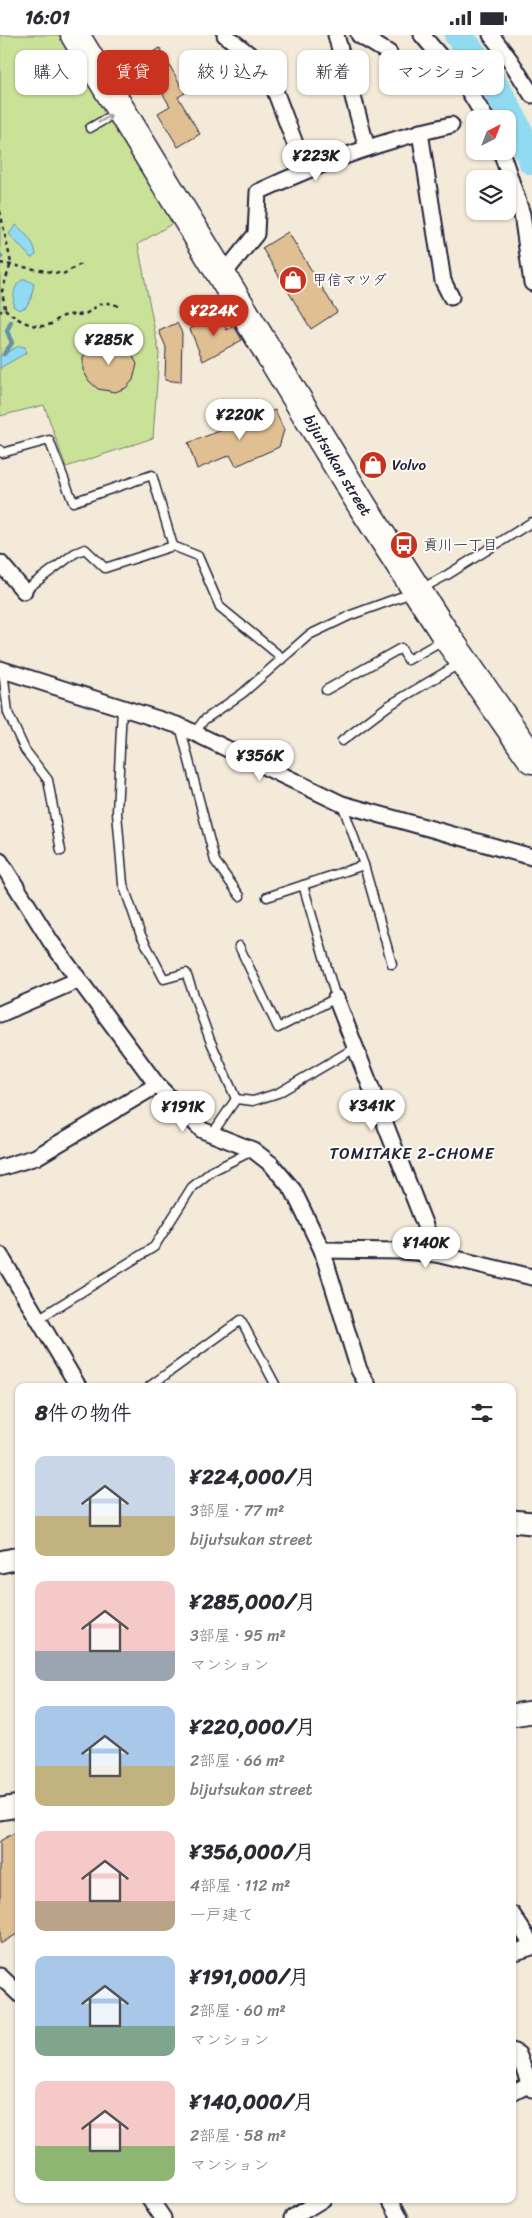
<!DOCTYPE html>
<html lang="ja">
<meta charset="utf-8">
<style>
body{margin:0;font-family:Sriracha,"Klee One",sans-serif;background:#f2f2f3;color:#2b2b33;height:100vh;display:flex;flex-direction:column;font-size:19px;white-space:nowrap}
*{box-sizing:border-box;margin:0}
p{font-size:16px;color:#7c7c81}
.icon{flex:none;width:28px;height:28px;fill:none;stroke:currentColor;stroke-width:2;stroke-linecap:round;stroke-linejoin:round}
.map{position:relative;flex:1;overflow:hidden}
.details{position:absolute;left:15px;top:1348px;width:501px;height:820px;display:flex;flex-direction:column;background:#fff;border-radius:10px;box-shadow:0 1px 4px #0004}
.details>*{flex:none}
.guide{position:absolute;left:15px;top:15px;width:502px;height:45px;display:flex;gap:10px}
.needle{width:32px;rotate:42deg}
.fabs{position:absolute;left:466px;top:75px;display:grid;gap:10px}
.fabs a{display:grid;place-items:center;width:50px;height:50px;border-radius:10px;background:#fff;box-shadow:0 1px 4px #0004;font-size:25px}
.price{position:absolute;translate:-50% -42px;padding:0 11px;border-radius:18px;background:#fff;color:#222;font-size:16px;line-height:32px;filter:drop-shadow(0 1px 2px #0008)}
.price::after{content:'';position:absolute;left:50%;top:30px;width:15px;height:11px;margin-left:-8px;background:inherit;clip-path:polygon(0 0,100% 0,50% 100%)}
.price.on{background:#c8321e;color:#fff}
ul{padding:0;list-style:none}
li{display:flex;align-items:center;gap:15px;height:125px;padding:0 20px}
li span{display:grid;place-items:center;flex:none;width:140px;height:100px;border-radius:10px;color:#555}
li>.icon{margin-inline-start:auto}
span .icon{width:60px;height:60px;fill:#fffc;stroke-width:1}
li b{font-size:21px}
h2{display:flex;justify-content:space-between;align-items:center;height:60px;padding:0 20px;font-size:21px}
.chip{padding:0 18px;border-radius:10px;background:#fff;box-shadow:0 1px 4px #0004;font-size:18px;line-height:45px}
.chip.on{background:#c8321e;color:#fff}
.status{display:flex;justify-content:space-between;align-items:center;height:35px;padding:0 25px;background:#fff;direction:ltr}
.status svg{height:14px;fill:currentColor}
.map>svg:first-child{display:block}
.green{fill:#cae298;stroke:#76826a}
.water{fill:#91dbf2;stroke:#6591a9}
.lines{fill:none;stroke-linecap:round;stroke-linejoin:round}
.stream{stroke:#6591a9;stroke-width:4.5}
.river{stroke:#91dbf2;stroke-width:28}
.building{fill:#e0c093;stroke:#22223b}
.lane-casing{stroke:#22223b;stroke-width:11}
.street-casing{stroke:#22223b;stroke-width:19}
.secondary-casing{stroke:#22223b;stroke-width:25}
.highway-casing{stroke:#22223b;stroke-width:31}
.path{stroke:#22223b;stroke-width:2.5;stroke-dasharray:4 4;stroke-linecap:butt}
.lane{stroke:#fdfcf7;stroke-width:8}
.street{stroke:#fdfcf7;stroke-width:15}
.secondary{stroke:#fdfcf7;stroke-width:21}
.highway{stroke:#fdfcf7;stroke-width:28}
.oneway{stroke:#9a9aa2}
.labels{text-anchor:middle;stroke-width:4;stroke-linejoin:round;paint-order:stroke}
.poi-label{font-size:15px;fill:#22223b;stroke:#fdfcf7;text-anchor:start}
.street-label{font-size:15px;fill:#22223b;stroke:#fdfcf7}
.neighbourhood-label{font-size:16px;letter-spacing:1px;fill:#22223b;stroke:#fdfcf7}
</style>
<div class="status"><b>16:01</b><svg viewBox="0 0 49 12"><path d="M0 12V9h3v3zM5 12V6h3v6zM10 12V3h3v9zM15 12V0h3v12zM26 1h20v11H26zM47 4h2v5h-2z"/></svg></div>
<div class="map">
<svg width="532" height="2183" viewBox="0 0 532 2183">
<rect width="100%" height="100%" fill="#f4ead9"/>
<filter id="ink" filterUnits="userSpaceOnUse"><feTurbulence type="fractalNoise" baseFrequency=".02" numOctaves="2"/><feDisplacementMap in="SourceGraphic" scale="10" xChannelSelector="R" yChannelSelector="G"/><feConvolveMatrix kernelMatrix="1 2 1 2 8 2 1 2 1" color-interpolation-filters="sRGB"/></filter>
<g filter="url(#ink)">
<polygon class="green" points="0,0 59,0 175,187 138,209 159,318 153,403 66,432 44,370 0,381"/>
<g class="water">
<path d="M16,190C25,198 35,207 36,220L31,223L9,199Z"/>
<path d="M25,244L34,249L31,263L26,272L19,275L13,271C14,260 13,248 25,244Z"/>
<polygon points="19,311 25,312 26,318 0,333 0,321"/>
</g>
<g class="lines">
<g class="stream">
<polyline points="0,220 1,222"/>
<polyline points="4,319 12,308 7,296 11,287"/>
</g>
<path class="river" d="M458,0C491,38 513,80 532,126"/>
</g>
<g class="building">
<polygon points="160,13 185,58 178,62 200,99 178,112 158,78 170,71 142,23"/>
<polygon points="288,197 337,277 311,294 262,213"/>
<polygon points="218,279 227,295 234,291 242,305 203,326 190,294"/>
<polygon points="177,288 182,298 181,347 165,345 166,312 159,296"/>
<polygon points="107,303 129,314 137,329 133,345 126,353 115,357 98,354 89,346 83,335 83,323 88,312 97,305"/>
<polygon points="275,375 284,395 279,412 236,431 230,420 197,434 188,408"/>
<polygon points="19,1795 19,1898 0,1909 0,1806"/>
</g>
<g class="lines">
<defs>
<g id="lane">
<polyline points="90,93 116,78"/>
<polyline points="0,415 2,418 49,405 73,467 152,440 173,511"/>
<polyline points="24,556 75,518 85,514 105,533 173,511 198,521 220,572 281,622"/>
<polyline points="3,635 8,678 25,715 48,745 61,816"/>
<polyline points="326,655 401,613 408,625 443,605"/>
<polyline points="122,672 117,778 123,849 140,898 164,944 186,938 210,1005 236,1064 212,1099"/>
<polyline points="180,691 215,826 240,861"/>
<polyline points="195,697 204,685 243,658 309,600 351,580 417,556 447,540 532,487"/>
<polyline points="342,706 388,671 459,629"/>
<polyline points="342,769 364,830 392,929"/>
<polyline points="267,862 364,830"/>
<polyline points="239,911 278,993 336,963 303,850"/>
<polyline points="236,1064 253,1066 278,1058 355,1013"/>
<polyline points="38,1284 154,1212 192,1152 212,1136 252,1116"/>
<polyline points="150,1351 241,1285 276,1351"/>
</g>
<g id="street">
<polyline points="225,0 260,28 269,40 305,135"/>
<polyline points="336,0 367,113"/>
<polyline points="359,0 389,18"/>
<polyline points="422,0 467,53 486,84"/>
<polyline points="491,0 510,25 532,60"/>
<polyline points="420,97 443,246 451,262"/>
<polyline points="501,116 522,179 532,248"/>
<path d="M222,241L256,199L258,157C320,128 384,105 451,90"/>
<polyline points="0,528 24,556"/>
<polyline points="0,634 180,691 342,769 532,822"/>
<polyline points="0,826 51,907 157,1050 202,1095 253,1115 271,1129 293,1155 322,1215 359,1335 368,1351"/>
<polyline points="336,963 436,1219"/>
<polyline points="0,979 78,945"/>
<polyline points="0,1133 36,1122 157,1050"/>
<polyline points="322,1215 402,1216 436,1219 532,1242"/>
<polyline points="0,1220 78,1351"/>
<polyline points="512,1879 532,1910"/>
<polyline points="512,1918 532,1912"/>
<polyline points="0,1941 19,1959"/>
<polyline points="512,2016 518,2019 532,2054"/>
<polyline points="512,2058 530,2049"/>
<polyline points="150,2164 163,2183"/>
<polyline points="390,2164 400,2183"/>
<polyline points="292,2183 323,2164"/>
</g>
<g id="secondary">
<polyline points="512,1486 532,1488"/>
<polyline points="0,1527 19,1523"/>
<polyline points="512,1680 532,1677"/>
<polyline points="0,1774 19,1771"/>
</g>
<g id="highway">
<path id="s1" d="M75,0L363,472L447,602L532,724"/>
</g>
</defs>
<use href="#lane" class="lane-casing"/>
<use href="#street" class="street-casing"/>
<use href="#secondary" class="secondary-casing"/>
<use href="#highway" class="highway-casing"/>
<g class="path">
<polyline points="0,176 11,228 2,256 5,274 0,277"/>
<polyline points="0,228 63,239 81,229"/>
<path d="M5,274C15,284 36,296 51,289C57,285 61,281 68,280C74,279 82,281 87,278C99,270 103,264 118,271"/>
</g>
<use href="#lane" class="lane"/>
<use href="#street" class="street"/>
<use href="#secondary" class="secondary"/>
<use href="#highway" class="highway"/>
</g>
<defs><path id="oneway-shaft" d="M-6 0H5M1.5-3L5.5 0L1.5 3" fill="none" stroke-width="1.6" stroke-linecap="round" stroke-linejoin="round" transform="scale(1.25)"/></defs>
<use class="oneway" href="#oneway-shaft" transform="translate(105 84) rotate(-29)"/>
</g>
<defs>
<symbol id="shop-disc" viewBox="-11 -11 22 22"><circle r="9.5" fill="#c8321e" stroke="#fdfcf7"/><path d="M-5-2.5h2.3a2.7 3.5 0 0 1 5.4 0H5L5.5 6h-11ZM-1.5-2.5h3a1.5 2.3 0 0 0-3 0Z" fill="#fff"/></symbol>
<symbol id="bus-disc" viewBox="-11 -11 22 22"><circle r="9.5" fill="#c8321e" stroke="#fdfcf7"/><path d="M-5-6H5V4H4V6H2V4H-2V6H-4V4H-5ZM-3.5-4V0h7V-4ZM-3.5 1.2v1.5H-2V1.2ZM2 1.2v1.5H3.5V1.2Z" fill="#fff"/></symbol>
</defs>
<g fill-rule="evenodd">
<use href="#shop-disc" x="277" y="229" width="32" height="32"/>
<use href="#shop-disc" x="357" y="414" width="32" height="32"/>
<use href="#bus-disc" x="388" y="494" width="32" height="32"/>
</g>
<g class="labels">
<g class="poi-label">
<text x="312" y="250">甲信マツダ</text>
<text x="392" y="435">Volvo</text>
<text x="423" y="515">貢川一丁目</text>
</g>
<g class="street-label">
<text dy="5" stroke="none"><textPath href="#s1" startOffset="504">bijutsukan street</textPath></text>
</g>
<g class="neighbourhood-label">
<text x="412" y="1124">TOMITAKE 2-CHOME</text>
</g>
</g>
</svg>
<div class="fabs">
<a><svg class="needle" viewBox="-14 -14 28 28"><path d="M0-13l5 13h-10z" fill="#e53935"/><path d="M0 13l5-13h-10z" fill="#7c7c81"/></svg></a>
<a><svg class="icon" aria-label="layers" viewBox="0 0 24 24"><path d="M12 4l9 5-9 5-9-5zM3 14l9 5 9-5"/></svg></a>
</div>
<b class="price" style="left:316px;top:147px">¥223K</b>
<b class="price on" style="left:214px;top:302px">¥224K</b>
<b class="price" style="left:109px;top:331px">¥285K</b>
<b class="price" style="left:240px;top:406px">¥220K</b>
<b class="price" style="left:260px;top:747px">¥356K</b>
<b class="price" style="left:372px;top:1097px">¥341K</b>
<b class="price" style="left:183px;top:1098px">¥191K</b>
<b class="price" style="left:426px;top:1234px">¥140K</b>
<div class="guide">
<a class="chip">購入</a>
<a class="chip on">賃貸</a>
<a class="chip">絞り込み</a>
<a class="chip">新着</a>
<a class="chip">マンション</a>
</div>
<section class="details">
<h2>8件の物件<svg class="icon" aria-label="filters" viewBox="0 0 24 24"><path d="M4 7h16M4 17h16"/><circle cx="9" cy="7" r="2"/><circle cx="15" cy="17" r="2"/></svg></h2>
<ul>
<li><span style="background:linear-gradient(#c9d6e8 60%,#c2b280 0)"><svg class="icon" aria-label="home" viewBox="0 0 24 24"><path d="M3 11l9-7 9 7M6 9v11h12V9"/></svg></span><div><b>¥224,000/月</b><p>3部屋 · 77 m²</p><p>bijutsukan street</p></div></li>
<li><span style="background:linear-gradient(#f6c9c9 70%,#9aa5b1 0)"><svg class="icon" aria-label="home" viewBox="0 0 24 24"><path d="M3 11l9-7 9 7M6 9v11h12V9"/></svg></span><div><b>¥285,000/月</b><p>3部屋 · 95 m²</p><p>マンション</p></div></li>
<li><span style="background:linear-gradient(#a9c7e8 60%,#c2b280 0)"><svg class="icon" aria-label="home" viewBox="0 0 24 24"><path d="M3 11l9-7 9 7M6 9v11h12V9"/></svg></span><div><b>¥220,000/月</b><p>2部屋 · 66 m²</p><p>bijutsukan street</p></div></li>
<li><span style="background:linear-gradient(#f6c9c9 70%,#b9a48a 0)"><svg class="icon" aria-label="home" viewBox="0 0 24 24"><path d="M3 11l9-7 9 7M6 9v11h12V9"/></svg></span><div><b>¥356,000/月</b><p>4部屋 · 112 m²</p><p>一戸建て</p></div></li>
<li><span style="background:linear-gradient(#a9c7e8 70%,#7fa58c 0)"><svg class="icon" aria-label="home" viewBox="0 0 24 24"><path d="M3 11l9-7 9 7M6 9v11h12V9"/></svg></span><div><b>¥191,000/月</b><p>2部屋 · 60 m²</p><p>マンション</p></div></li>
<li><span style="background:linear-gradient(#f6c9c9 65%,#8fb573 0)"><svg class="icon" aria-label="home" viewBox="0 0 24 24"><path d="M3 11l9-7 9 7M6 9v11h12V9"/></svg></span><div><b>¥140,000/月</b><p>2部屋 · 58 m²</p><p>マンション</p></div></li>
</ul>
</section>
</div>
